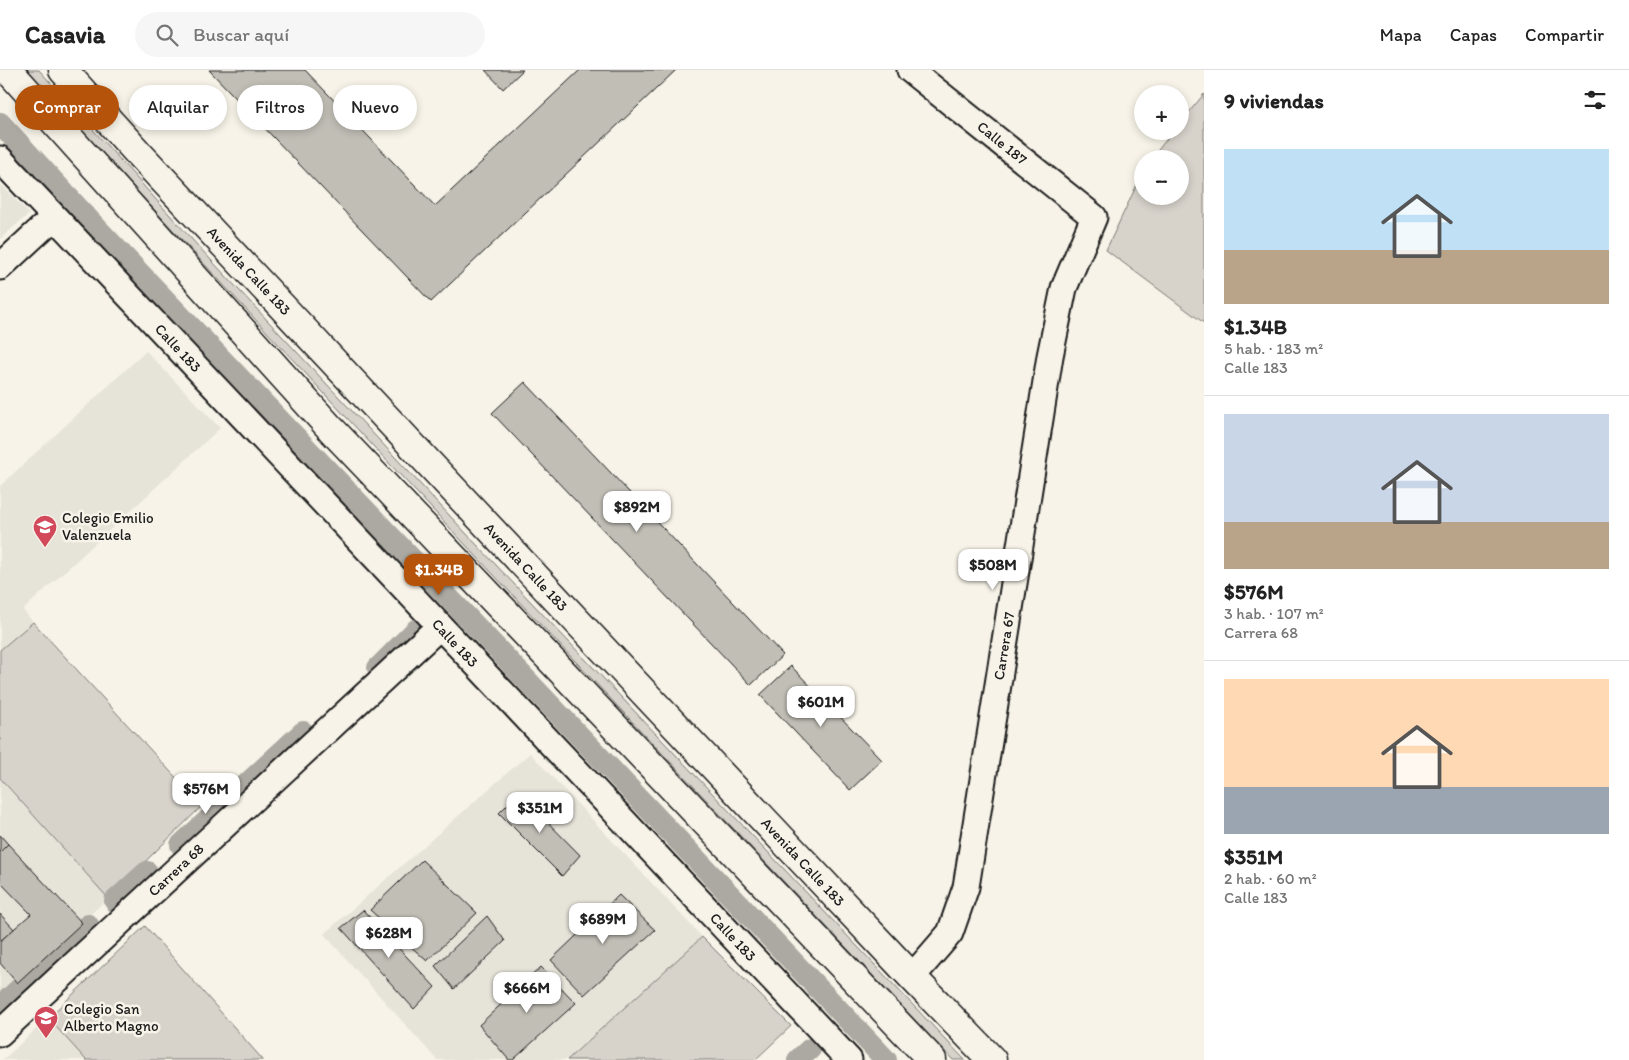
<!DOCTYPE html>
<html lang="es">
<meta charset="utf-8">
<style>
body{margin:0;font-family:Itim,sans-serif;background:#f6f6f6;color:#222;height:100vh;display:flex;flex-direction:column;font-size:19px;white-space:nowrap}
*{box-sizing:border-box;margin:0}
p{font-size:16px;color:#767676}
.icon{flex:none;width:28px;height:28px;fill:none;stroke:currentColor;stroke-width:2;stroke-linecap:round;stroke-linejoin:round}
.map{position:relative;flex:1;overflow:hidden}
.side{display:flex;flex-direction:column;background:#fff;width:425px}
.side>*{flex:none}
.guide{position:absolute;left:15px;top:15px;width:475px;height:45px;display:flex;gap:10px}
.tools{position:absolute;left:1134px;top:15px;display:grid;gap:10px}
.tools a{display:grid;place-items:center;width:55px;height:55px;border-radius:50%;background:#fff;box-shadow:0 2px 8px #0003;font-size:25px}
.price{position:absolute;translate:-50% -42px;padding:0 11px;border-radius:10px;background:#fff;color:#222;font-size:16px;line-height:32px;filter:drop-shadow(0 1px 2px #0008)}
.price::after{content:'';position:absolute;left:50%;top:30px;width:15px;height:11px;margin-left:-8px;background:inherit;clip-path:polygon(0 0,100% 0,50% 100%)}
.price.selected{background:#b45309;color:#fff}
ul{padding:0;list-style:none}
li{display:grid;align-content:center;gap:10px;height:265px;padding:0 20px}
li+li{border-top:1px solid #e0e0e0}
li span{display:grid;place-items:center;height:155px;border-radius:0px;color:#555}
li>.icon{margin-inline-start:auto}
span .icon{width:90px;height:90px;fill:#fffc;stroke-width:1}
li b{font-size:21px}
h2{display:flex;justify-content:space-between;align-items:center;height:60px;padding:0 20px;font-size:21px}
.tag{padding:0 18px;border-radius:22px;background:#fff;box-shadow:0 2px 8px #0003;font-size:18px;line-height:45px}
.tag.selected{background:#b45309;color:#fff}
header{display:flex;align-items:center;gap:30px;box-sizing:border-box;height:70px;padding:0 25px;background:#fff;border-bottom:1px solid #e0e0e0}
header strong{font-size:24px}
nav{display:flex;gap:28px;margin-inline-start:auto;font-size:18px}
.search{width:350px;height:45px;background:#f6f6f6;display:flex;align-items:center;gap:12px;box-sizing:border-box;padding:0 18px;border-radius:28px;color:#767676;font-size:19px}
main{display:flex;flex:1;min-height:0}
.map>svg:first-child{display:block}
.built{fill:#e6e3d9}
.green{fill:#d7d3cb;stroke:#7a7874}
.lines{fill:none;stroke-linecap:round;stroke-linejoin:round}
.canal{stroke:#aca9a2;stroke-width:22}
.building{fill:#c0beb5;stroke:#1c1c1c}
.minor-casing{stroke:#1c1c1c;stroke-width:29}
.major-casing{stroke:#1c1c1c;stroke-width:31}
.minor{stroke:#f7f3e8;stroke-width:25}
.major{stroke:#f7f3e8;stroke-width:28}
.labels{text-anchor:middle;stroke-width:5;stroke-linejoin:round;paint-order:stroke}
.street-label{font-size:15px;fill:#1c1c1c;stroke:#f7f3e8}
.poi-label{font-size:15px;fill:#1c1c1c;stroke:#f7f3e8;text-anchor:start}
</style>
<header>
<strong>Casavia</strong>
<div class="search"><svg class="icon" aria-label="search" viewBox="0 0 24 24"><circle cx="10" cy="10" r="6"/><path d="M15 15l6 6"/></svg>Buscar aquí</div>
<nav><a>Mapa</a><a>Capas</a><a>Compartir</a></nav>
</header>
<main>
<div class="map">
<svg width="1204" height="990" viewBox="0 0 1204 990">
<rect width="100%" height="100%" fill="#f7f3e8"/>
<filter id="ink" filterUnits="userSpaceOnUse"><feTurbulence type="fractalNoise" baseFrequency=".02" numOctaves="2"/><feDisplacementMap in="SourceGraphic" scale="10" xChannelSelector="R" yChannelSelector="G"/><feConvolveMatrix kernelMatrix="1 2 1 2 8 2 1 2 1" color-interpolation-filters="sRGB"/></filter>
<g filter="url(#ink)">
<g class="built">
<polygon points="0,113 29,144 0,169"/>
<polygon points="146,281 220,358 23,540 33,552 0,580 0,416"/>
<polygon points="530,683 702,867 566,990 437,990 324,864"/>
<polygon points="0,709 108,828 0,929"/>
<polygon points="48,948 86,990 3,990"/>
</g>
<g class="green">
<path d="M27,0H39L197,175L478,476L965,990H953C642,662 330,335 27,0Z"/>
<polygon points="1204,24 1204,253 1106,180 1142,104 1142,126 1180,126 1180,89 1151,89 1173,61 1180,61 1180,53"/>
<polygon points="33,552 202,736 108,828 0,708 0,580"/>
<polygon points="145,856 263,990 86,990 48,948"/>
<polygon points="702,867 791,956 755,990 567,990"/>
</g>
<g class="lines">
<g class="canal">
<polyline points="0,53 91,152 469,549 886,990"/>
<polyline points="378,598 416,560"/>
<polyline points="181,775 303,662"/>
<polyline points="115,831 147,802"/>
<polyline points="0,937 88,855"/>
<polyline points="798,990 810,979"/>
</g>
</g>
<g class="building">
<polygon points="209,0 305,0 435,136 580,0 676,0 431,232"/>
<polygon points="485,0 523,0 503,19"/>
<polygon points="525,312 783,585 751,615 492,343"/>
<polygon points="791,596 882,690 850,720 760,625"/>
<polygon points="519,723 580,785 562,806 499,743"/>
<polygon points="0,765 8,774 0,782"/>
<polygon points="8,774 82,853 17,913 0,893 0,871 31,844 0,812 0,782"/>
<polygon points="422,790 477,843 427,891 370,840"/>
<polygon points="619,825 655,860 584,925 551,890"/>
<polygon points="363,840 435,917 414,939 341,858"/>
<polygon points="0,844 14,859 0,871"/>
<polygon points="487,846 505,871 454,919 435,896"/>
<polygon points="541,897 576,933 513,990 509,990 479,955"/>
</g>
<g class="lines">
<defs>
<g id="minor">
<polyline points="910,0 1094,147 1064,218 1050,286 966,817 950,863 912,907"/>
<polyline points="0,89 849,990"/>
<polyline points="0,197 54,147"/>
<polyline points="0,963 440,556"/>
</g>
<g id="major">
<polyline points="8,0 331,359 932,990"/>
<polyline points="63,0 139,84 649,628 912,907 992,990"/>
</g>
</defs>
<use href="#minor" class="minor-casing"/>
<use href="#major" class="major-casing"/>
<use href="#minor" class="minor"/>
<use href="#major" class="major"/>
</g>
</g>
<defs>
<symbol id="school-pin" viewBox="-11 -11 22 30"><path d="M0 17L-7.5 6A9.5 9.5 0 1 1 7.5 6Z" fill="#d1495b" stroke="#f7f3e8"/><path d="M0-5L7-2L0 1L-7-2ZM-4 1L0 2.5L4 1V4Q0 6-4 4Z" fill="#fff"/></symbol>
</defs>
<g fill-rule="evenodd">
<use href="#school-pin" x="31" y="443" width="28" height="38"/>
<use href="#school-pin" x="32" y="934" width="28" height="38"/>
</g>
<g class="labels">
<g class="street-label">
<text transform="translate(1002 73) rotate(39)" y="5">Calle 187</text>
<text transform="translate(249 201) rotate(47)" y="5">Avenida Calle 183</text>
<text transform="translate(178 278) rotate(47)" y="5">Calle 183</text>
<text transform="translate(526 497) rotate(47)" y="5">Avenida Calle 183</text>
<text transform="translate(455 573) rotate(47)" y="5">Calle 183</text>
<text transform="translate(1004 576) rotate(-81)" y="5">Carrera 67</text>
<text transform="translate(803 792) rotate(47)" y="5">Avenida Calle 183</text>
<text transform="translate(176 800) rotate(-43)" y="5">Carrera 68</text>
<text transform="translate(733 867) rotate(47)" y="5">Calle 183</text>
</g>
<g class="poi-label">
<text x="62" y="453">Colegio Emilio<tspan x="62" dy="17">Valenzuela</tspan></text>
<text x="64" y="944">Colegio San<tspan x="64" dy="17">Alberto Magno</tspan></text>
</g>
</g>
</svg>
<div class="tools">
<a>+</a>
<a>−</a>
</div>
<b class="price" style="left:637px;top:463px">$892M</b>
<b class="price" style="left:993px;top:521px">$508M</b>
<b class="price selected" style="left:439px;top:526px">$1.34B</b>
<b class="price" style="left:821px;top:658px">$601M</b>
<b class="price" style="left:206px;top:745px">$576M</b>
<b class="price" style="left:540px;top:764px">$351M</b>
<b class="price" style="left:603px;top:875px">$689M</b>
<b class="price" style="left:389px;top:889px">$628M</b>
<b class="price" style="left:527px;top:944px">$666M</b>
<div class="guide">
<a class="tag selected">Comprar</a>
<a class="tag">Alquilar</a>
<a class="tag">Filtros</a>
<a class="tag">Nuevo</a>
</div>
</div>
<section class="side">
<h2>9 viviendas<svg class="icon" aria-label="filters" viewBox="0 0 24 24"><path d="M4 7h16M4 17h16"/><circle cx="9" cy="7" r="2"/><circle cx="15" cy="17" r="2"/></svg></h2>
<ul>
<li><span style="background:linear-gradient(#bfe0f5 65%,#b9a48a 0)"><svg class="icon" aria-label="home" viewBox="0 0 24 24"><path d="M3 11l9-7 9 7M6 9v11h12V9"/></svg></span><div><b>$1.34B</b><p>5 hab. · 183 m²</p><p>Calle 183</p></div></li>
<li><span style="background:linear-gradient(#c9d6e8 70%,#b9a48a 0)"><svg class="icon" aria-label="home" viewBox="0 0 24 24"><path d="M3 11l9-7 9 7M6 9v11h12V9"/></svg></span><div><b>$576M</b><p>3 hab. · 107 m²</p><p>Carrera 68</p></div></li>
<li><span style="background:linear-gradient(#ffd9b3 70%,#9aa5b1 0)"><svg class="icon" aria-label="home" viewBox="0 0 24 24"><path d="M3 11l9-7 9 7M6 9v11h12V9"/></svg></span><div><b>$351M</b><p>2 hab. · 60 m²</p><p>Calle 183</p></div></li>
</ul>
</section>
</main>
